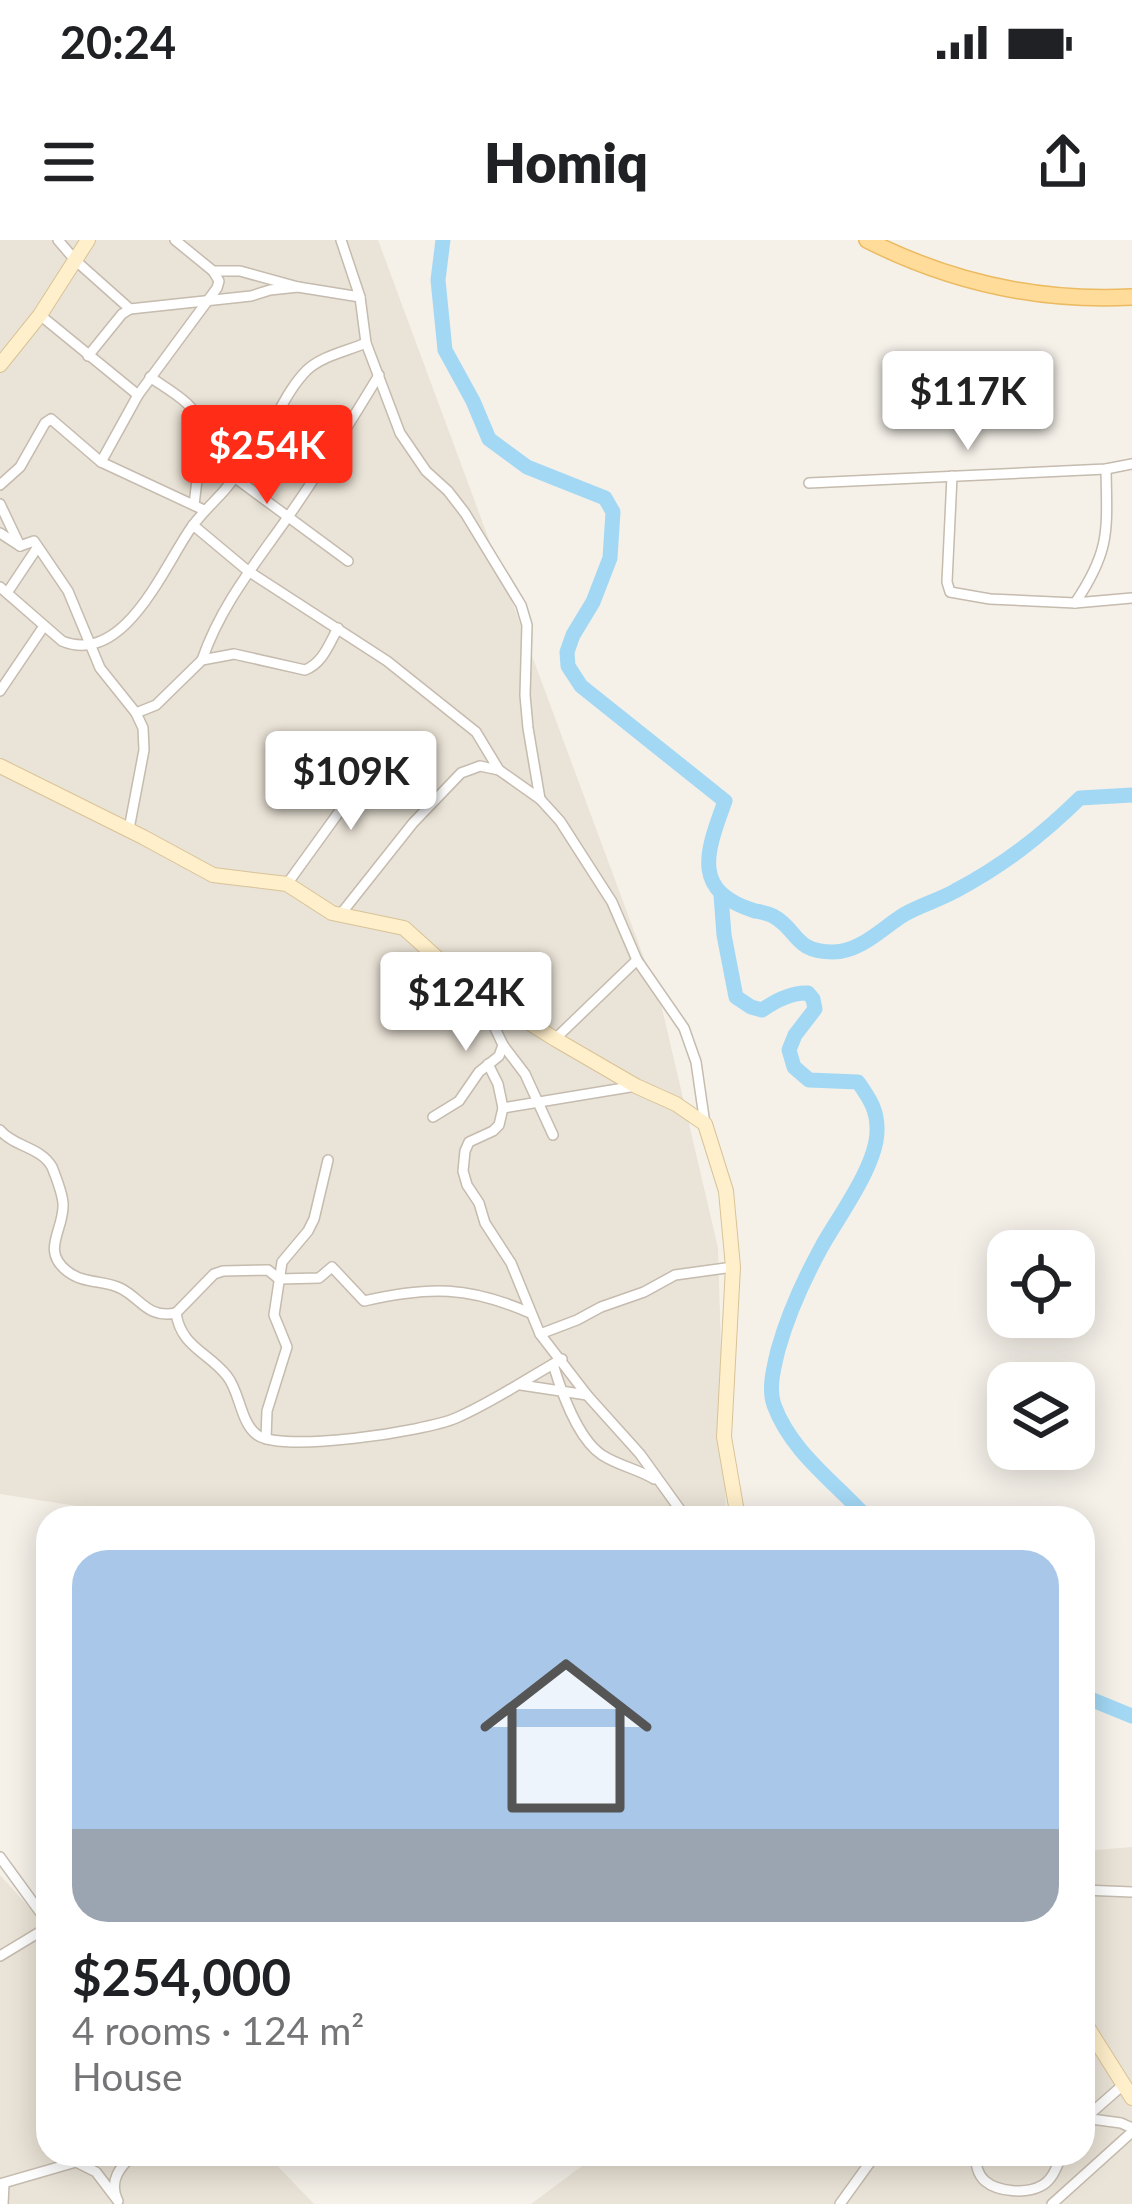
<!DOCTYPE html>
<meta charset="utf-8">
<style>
body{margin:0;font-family:Lato,sans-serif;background:#f6f6f6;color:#202124;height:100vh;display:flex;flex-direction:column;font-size:45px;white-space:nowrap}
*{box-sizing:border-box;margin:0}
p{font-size:39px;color:#757577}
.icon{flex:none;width:66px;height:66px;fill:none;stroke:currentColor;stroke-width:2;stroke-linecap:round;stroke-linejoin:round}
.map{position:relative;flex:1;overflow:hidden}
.details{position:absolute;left:36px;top:1266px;width:1059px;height:660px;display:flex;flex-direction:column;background:#fff;border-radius:36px;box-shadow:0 6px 30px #0003}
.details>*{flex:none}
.controls{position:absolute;left:987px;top:990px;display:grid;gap:24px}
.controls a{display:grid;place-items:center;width:108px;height:108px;border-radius:24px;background:#fff;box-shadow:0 6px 30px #0003;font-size:60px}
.price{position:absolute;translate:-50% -102px;padding:0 27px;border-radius:12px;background:#fff;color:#222;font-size:39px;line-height:78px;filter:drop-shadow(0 3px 6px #0008)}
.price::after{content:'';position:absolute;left:50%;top:72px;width:36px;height:27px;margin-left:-18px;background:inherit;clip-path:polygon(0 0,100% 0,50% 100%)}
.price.active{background:#ff2c17;color:#fff}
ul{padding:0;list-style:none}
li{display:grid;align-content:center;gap:24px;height:636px;padding:0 36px}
li span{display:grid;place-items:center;height:372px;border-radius:36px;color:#555}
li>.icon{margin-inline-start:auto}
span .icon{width:216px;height:216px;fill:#fffc;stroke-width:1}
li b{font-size:51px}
.status{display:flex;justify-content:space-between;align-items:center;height:84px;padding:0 60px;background:#fff;direction:ltr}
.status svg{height:33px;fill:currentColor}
header{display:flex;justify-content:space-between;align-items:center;height:156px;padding:0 36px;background:#fff;font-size:54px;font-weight:800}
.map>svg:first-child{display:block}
.residential{fill:#eae3d7}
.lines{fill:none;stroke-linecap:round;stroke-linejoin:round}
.river{stroke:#a3d8f5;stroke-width:15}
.street-casing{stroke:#c5bbae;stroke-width:12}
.secondary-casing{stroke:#d8c397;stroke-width:16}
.primary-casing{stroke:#ebba61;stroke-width:18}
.street{stroke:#fff;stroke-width:9}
.secondary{stroke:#ffefca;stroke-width:14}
.primary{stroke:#ffdc99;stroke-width:15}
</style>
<div class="status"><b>20:24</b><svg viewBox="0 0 49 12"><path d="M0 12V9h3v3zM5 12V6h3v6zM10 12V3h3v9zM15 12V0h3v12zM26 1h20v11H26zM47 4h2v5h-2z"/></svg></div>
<header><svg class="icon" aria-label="menu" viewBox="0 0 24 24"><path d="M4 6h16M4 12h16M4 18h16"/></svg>Homiq<svg class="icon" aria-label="share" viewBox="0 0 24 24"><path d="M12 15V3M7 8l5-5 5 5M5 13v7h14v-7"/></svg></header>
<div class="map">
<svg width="1132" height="1964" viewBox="0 0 1132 1964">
<rect width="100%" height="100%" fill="#f5f1e9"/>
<g class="residential">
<polygon points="0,0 378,0 661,764 718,1008 726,1278 153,1278 0,1254"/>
<polygon points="1132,1607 1132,1964 531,1964 598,1914 1083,1914 1083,1611"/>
<polygon points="0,1635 48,1688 48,1914 266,1914 314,1964 0,1964"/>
</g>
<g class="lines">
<g class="river">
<path d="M443,0L438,40L445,110L473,161L489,199L527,227L605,258L613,272L610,318L593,362L573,395L567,412L568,426L581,446L725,561C707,611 690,651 755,671C761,672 768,673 773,676C798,689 793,712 833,712C861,712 883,687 905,674C921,665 939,660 955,651C1004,625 1041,596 1080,558L1132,555"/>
<path d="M721,655L724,695L736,757L751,767L762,770C775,761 792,752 808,753L813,759L815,769L795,795L789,810L794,827L809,840L858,842C870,859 878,871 877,892C876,927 838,977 821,1008C803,1041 788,1074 778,1110C774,1127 768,1148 774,1165C791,1212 835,1242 867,1278"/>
<polyline points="1083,1456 1132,1476"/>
</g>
<defs>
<g id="street">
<polyline points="58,0 75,20 130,69 251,56 270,50 298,47"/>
<polyline points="175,0 213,31 240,31 298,47 360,57"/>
<polyline points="341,0 360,57 366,103 400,193 426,231 448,251 465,273 521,365 527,385 525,455 528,488 540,559"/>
<polyline points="40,75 138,155"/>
<polyline points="88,116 122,74 130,69"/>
<path d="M150,137C170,151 197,164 203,189L194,265"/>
<polyline points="101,222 138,155 217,48 219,41 213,31"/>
<polyline points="952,236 947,342 950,352 990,359 1075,363 1132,358"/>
<polyline points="234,237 348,321"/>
<polyline points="809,243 1106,229 1132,224"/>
<polyline points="0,245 20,227 45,183 51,179 101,222 204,270"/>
<polyline points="0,264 20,306 34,301 68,351 100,428 136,473 143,488 144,510 129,589"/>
<polyline points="193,285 248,331 387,421 476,492 499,530 540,559 560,581 612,662 637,720 684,788 696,822 705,884"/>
<polyline points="0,293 20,306"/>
<path d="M0,347L62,401C124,427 164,326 191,288C200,275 211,265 222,253C236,237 249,218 261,201C277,178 287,150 307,130C322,116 347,111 366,103"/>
<polyline points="7,353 37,308"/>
<path d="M1075,363C1111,310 1107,290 1106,229"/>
<path d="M202,420C221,365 255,324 288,277C320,231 350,183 379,135"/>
<polyline points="0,451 44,386"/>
<path d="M136,473L156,465L202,420L234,414L305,430C323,423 329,404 338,388"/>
<polyline points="287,644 360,543 389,517"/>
<polyline points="340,675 413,583 461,533 480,526 499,530"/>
<polyline points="555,799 637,720"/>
<polyline points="503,805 525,834 553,895"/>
<polyline points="488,824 498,844 503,868 499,885 493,891 469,902 465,911 463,931 467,945 479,963 485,983 511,1023 540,1094 587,1155 640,1214 686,1278"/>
<polyline points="503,868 636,846"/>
<polyline points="433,877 459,861 479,832 499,816 503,805 487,771 484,754"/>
<path d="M0,890C14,907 41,907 52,927C56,937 62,952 63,963C65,989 40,1010 67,1031C83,1044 103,1040 120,1048C141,1058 147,1079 176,1073C181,1107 208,1112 227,1136C240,1152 240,1181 256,1194C280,1214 426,1191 456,1178C493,1162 526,1139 562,1119"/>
<path d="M176,1073L214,1034L223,1031L268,1030L279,1039L319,1038L332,1027L364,1061C429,1046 469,1046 530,1073"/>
<polyline points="540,1094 577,1080 601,1067 644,1052 675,1035 733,1027"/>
<path d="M553,1124C561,1151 578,1199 602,1215C619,1226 638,1229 654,1239"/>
<polyline points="521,1145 587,1155"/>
<polyline points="266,1199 267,1171 287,1107 274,1075 282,1022 308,991 314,979 328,920"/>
<polyline points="0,1617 48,1683"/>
<polyline points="1083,1650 1132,1652"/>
<polyline points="48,1690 43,1708 48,1725"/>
<polyline points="0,1716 48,1687"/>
<polyline points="1084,1878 1121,1883 1132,1888"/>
<polyline points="1083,1880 1123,1845"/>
<path d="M975,1914C976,1924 977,1934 985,1941C998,1952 1026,1954 1041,1946C1053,1940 1057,1926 1062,1914"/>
<polyline points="0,1944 76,1922 96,1932 118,1961"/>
<path d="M117,1959C109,1940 120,1927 134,1914"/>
<polyline points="3,1964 4,1944"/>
<polyline points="840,1964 876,1914"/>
<polyline points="1052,1964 1132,1892"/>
</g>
<g id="secondary">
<polyline points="0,125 40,75 88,0"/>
<polyline points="0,526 143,597 213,635 287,644 332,673 404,688 445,725 484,754 555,799 636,846 676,864 705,884 726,951 733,1027 724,1197 738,1278"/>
<polyline points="1083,1780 1132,1858"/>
</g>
<path id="primary" d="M867,0C950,42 1039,62 1132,57"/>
</defs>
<use href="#street" class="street-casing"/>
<use href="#secondary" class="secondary-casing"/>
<use href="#primary" class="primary-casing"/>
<use href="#street" class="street"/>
<use href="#secondary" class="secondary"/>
<use href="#primary" class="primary"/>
</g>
</svg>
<div class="controls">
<a><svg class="icon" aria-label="locate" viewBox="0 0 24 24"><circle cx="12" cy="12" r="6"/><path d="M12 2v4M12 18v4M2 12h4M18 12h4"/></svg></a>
<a><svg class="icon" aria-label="layers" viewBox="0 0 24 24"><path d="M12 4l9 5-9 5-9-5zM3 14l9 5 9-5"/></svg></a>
</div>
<b class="price" style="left:968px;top:213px">$117K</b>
<b class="price active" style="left:267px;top:267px">$254K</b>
<b class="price" style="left:351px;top:593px">$109K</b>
<b class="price" style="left:466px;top:814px">$124K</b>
<section class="details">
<ul>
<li><span style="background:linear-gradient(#a9c7e8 75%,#9aa5b1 0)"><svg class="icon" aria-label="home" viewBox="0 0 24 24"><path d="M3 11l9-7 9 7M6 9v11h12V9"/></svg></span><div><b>$254,000</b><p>4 rooms · 124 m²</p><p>House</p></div></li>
</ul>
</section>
</div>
